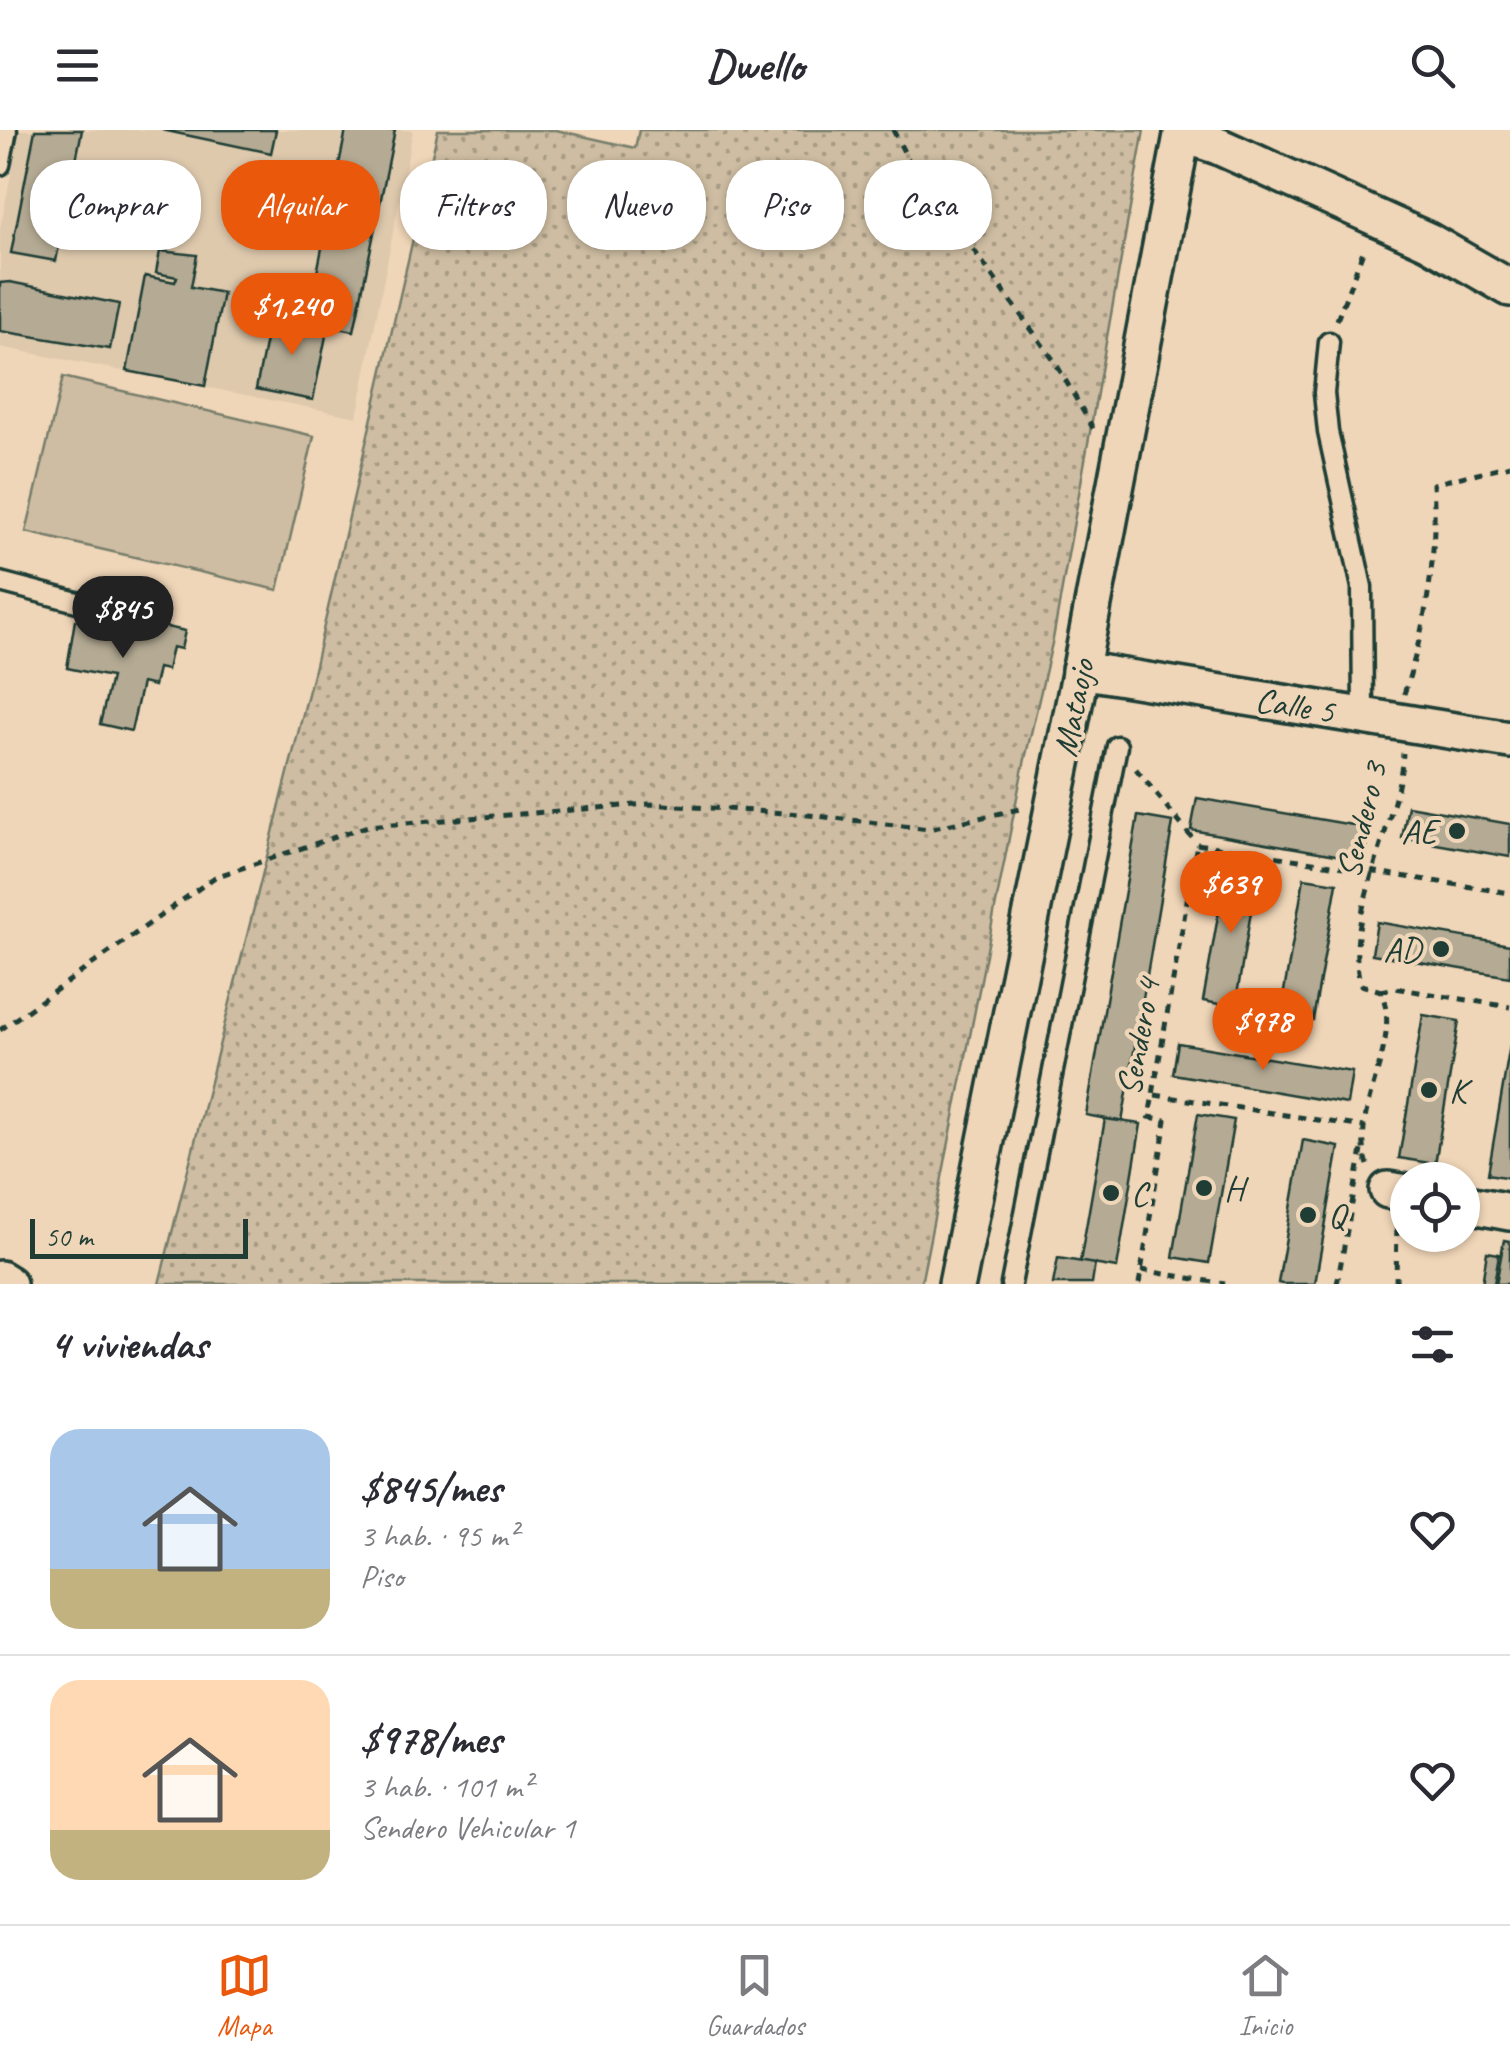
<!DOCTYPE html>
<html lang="es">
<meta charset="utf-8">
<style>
body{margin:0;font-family:Caveat,sans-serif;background:#f7f7f7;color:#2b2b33;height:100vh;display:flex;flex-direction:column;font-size:38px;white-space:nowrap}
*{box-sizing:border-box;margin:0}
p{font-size:32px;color:#7c7c81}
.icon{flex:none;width:55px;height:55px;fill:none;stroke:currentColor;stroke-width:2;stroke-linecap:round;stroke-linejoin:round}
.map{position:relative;height:1154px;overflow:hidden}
.side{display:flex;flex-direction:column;background:#fff;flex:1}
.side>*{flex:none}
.top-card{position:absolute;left:30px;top:30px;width:1000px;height:90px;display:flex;gap:20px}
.fabs{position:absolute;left:1390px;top:1032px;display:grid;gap:20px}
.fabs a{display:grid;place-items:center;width:90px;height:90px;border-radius:50%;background:#fff;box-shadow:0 2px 8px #0004;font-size:50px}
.scale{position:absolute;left:30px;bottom:25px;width:218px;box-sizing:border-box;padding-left:10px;border:5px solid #1f3d34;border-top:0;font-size:28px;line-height:35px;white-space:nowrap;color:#1f3d34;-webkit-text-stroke:8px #f0d6b8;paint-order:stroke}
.price{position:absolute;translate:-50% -85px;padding:0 22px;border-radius:35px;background:#ea580c;color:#fff;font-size:32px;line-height:65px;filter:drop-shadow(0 2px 5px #0008)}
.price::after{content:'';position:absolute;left:50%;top:60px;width:30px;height:22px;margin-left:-15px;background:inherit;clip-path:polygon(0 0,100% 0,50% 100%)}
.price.current{background:#222;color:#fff}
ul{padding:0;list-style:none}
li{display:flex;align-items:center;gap:30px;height:250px;padding:0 50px}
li+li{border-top:2px solid #e1e1e2}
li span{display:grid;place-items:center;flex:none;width:280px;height:200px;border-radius:30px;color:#555}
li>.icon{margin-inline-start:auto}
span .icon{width:120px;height:120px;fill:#fffc;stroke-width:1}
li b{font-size:42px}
h2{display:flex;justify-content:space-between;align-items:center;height:120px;padding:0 50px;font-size:42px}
.pill{padding:0 35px;border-radius:40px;background:#fff;box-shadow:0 2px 8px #0004;font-size:35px;line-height:90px}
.pill.current{background:#ea580c;color:#fff}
header{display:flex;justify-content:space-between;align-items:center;height:130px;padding:0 50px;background:#fff;font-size:45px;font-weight:600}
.tab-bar{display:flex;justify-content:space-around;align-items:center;height:140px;border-top:2px solid #e1e1e2;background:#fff;font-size:28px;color:#7c7c81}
.tab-bar a{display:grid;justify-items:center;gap:5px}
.tab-bar .current{color:#ea580c}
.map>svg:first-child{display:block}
.built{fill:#dec9ad}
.grass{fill:url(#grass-dots);stroke:#767d6b;stroke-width:2.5}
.garden{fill:#cebda2;stroke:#767d6b;stroke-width:2.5}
.building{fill:#b5ab94;stroke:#1f3d34;stroke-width:2.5}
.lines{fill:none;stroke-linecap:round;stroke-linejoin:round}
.service-casing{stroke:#1f3d34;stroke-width:25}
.minor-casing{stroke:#1f3d34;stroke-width:42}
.path{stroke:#1f3d34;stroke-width:5;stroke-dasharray:8 8;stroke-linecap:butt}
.service{stroke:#f0d6b8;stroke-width:18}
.minor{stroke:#f0d6b8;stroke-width:35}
.poi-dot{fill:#1f3d34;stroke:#f0d6b8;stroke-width:4}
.labels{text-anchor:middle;stroke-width:8;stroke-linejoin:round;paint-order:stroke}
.street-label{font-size:35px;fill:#1f3d34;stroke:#f0d6b8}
.poi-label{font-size:35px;fill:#1f3d34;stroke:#f0d6b8;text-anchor:start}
</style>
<header><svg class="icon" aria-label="menu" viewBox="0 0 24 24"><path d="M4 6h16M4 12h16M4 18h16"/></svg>Dwello<svg class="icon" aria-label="search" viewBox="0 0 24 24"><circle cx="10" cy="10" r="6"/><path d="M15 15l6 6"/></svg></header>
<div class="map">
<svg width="1510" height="1154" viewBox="0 0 1510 1154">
<defs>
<pattern id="grass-dots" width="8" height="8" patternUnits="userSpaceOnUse" patternTransform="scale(2.5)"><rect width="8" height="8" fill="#cebda2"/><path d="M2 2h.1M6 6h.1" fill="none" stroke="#a79b85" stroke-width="1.8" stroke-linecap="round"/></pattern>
</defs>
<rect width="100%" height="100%" fill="#f0d6b8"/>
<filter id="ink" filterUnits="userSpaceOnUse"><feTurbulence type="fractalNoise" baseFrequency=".01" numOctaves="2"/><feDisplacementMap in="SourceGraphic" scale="20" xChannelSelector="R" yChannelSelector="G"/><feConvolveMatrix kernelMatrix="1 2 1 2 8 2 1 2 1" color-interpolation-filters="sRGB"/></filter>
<g filter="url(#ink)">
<polygon class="built" points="20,0 413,0 357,287 0,217 0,99"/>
<polygon class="grass" points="438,0 556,0 635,18 639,0 1144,0 1053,509 1022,642 921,1154 159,1154 312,548"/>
<polygon class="garden" points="63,247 314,306 278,460 26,402"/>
<g class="building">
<polygon points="35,0 82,0 56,131 11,123"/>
<polygon points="162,0 276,0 271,23"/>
<polygon points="346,0 395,0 354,201 307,192"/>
<polygon points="160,121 197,125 191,157 223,163 205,256 127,241 145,146 175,152 177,147 156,143"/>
<polygon points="10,152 119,174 110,219 0,201 0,153"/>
<polygon points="271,185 328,196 313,270 256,259"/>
<polygon points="112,485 185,501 181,519 172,517 167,540 158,538 154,556 142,553 131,601 100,594 111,547 67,538 75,490 109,497"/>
<polygon points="1197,668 1370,698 1365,730 1191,700"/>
<polygon points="1408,676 1510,694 1510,727 1402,708"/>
<polygon points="1138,686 1173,692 1122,992 1086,985"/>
<polygon points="1227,735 1258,740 1235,877 1203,871"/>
<polygon points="1304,748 1337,753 1313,890 1280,884"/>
<polygon points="1377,792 1510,815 1510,847 1372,824"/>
<polygon points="1423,885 1459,891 1435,1034 1399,1028"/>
<polygon points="1178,913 1352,942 1347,974 1173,944"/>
<polygon points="1510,915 1510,1048 1488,1044"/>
<polygon points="1198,984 1234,990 1209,1133 1173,1127"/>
<polygon points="1105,989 1141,994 1117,1138 1080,1132"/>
<polygon points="1303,1010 1339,1017 1315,1154 1282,1154 1278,1153"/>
<polygon points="1504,1110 1510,1111 1510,1154 1496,1154"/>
<polygon points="1487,1122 1499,1124 1494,1154 1482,1154"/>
<polygon points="1058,1128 1095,1134 1092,1154 1053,1154"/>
</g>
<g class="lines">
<defs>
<g id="service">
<polyline points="0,35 7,0"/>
<polyline points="1329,212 1324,263 1328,302 1362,457 1363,586"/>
<polyline points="0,452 77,472 125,475"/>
<polyline points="1011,1154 1117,616"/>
</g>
<g id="minor">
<polyline points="1182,4 1218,16 1428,111 1510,158"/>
<polyline points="1080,540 1510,610"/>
<polyline points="1388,1060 1408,1063"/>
<polyline points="1462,1073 1510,1082"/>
<polyline points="0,1149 8,1154"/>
<polyline points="957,1154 1077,559 1183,0"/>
</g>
</defs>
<use href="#service" class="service-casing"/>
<use href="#minor" class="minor-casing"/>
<g class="path">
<polyline points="893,0 907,28 1055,232 1094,300"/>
<polyline points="1337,190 1365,116"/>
<path d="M1404,564C1426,496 1438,425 1433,354L1510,335"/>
<polyline points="1136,639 1197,714"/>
<polyline points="1197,714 1510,763"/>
<polyline points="1381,861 1395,858 1510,877"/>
<polyline points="0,900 215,747 368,696 649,674 800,684 929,699 1024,678"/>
<polyline points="1155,965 1364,997"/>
<path d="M1368,1035C1348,976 1404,918 1381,861L1361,855C1341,793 1399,691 1403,623"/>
<polyline points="1141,1140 1225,1154"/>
<polyline points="1139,1154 1166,990 1149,987 1197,714"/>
<polyline points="1337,1154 1362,1020"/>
<polyline points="1396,1154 1397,1092"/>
</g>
<use href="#service" class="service"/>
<use href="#minor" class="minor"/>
</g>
</g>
<g class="poi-dot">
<circle cx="1457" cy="701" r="10"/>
<circle cx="1441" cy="819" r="10"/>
<circle cx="1429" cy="960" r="10"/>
<circle cx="1204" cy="1058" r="10"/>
<circle cx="1111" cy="1063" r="10"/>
<circle cx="1308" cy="1085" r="10"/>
</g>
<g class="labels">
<g class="street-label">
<text transform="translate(1295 575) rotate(9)" y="12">Calle 5</text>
<text transform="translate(1073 578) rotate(-79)" y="12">Mataojo</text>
<text transform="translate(1361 690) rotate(-76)" y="12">Sendero 3</text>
<text transform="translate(1138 907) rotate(-80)" y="12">Sendero 4</text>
</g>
<g class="poi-label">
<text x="1437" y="713" text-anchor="end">AE</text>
<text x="1421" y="831" text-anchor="end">AD</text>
<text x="1449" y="972">K</text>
<text x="1224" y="1070">H</text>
<text x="1131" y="1075">C</text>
<text x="1328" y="1097">Q</text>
</g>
</g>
</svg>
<div class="fabs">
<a><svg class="icon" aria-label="locate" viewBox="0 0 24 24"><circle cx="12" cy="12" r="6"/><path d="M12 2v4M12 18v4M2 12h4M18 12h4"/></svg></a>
</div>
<div class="scale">50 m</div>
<b class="price" style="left:292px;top:228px">$1,240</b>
<b class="price current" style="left:123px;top:531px">$845</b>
<b class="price" style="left:1231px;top:806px">$639</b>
<b class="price" style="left:1263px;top:943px">$978</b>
<div class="top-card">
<a class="pill">Comprar</a>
<a class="pill current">Alquilar</a>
<a class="pill">Filtros</a>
<a class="pill">Nuevo</a>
<a class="pill">Piso</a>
<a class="pill">Casa</a>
</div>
</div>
<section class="side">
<h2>4 viviendas<svg class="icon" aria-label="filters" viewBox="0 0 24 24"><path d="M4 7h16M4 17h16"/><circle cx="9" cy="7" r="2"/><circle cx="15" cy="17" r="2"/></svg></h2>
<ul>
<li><span style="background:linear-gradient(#a9c7e8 70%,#c2b280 0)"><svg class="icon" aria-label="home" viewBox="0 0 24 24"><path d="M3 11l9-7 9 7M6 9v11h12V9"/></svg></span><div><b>$845/mes</b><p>3 hab. · 95 m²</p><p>Piso</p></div><svg class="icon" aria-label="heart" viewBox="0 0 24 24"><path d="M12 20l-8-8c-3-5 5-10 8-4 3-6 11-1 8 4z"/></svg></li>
<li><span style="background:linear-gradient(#ffd9b3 75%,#c2b280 0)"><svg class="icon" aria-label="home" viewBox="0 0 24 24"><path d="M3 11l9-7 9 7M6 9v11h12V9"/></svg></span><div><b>$978/mes</b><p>3 hab. · 101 m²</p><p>Sendero Vehicular 1</p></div><svg class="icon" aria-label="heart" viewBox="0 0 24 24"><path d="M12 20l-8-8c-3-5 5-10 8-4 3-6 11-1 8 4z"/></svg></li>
</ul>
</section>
<nav class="tab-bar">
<a class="current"><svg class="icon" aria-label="map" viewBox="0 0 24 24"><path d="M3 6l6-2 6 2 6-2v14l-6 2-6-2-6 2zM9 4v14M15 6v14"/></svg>Mapa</a>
<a><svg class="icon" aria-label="saved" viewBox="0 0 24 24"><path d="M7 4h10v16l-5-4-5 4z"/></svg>Guardados</a>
<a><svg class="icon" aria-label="home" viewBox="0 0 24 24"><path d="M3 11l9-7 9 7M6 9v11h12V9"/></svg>Inicio</a>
</nav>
